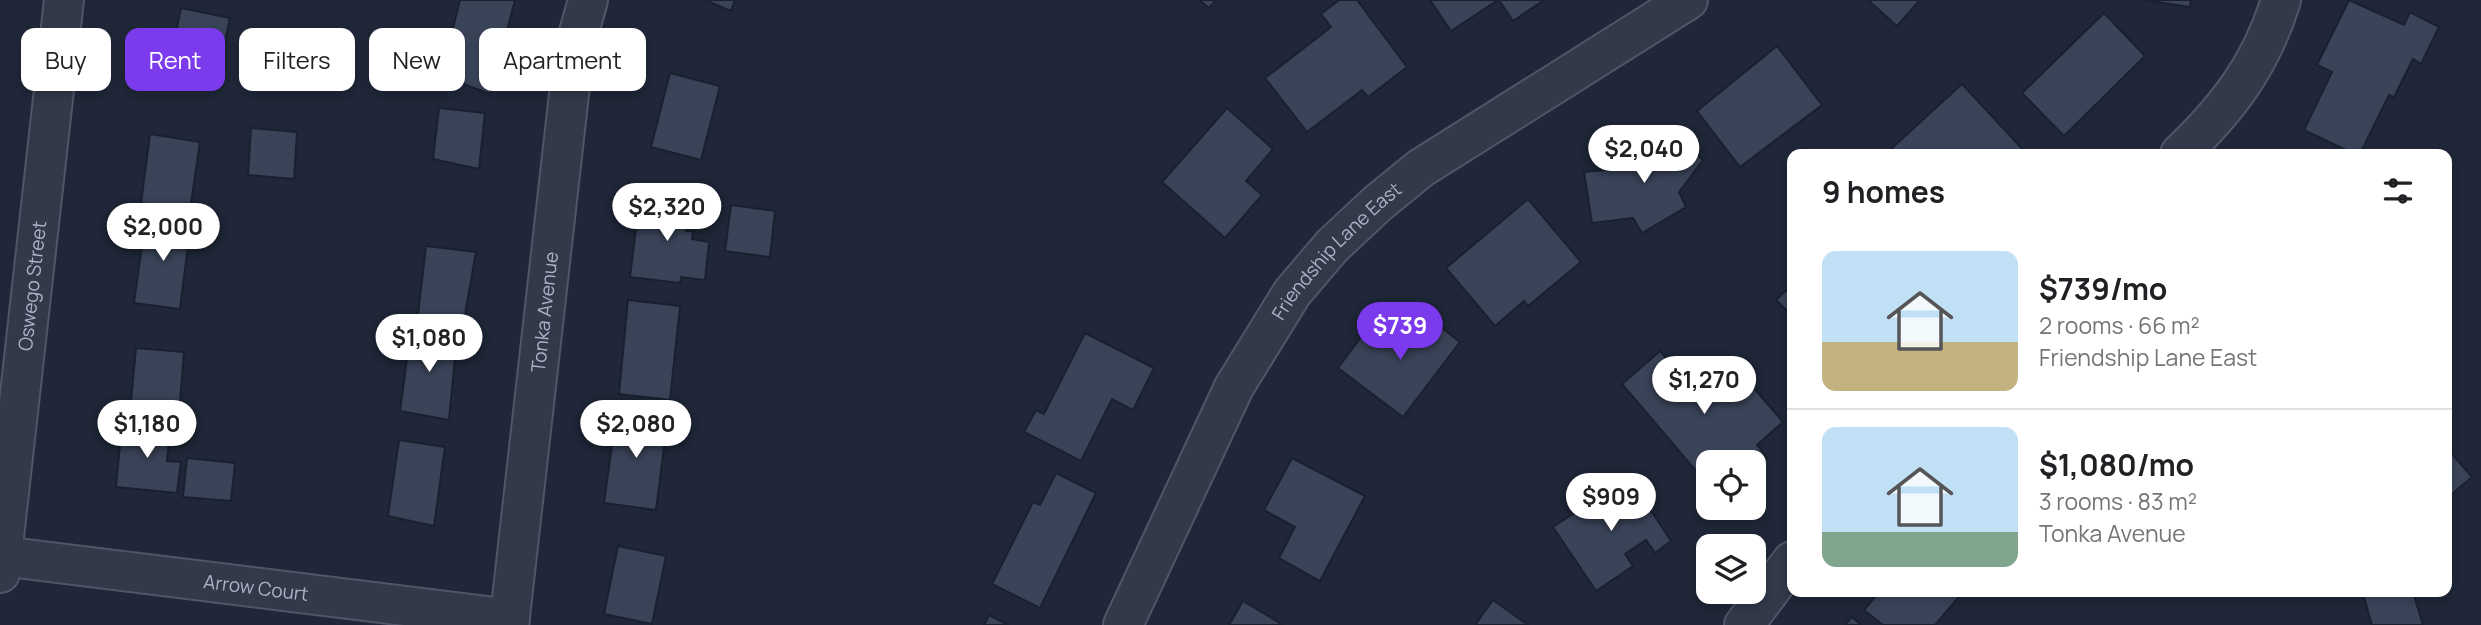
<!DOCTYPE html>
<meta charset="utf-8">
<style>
body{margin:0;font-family:Manrope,sans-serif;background:#f6f6f6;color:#202124;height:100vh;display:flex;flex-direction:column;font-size:26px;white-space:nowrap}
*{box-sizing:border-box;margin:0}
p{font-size:23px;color:#757577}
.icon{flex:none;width:38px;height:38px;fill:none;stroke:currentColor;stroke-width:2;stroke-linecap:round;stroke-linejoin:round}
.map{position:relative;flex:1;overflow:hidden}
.details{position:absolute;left:1787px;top:149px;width:665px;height:448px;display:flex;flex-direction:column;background:#fff;border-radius:14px;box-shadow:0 4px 10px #0003}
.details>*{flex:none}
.guide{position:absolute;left:21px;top:28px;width:665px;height:63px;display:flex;gap:14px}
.buttons{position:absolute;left:1696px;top:450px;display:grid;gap:14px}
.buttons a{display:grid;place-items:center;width:70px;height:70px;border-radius:14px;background:#fff;box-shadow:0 4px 10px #0003;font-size:35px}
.price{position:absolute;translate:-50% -60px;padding:0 16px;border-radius:24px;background:#fff;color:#222;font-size:23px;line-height:46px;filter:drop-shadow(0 2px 4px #0008)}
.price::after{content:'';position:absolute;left:50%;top:42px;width:21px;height:16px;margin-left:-10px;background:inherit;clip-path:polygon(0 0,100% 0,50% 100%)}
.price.current{background:#7c3aed;color:#fff}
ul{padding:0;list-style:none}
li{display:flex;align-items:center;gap:21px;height:175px;padding:0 35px}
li+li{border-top:2px solid #e0e0e0}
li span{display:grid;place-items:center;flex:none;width:196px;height:140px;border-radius:14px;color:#555}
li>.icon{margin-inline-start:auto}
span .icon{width:84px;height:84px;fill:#fffc;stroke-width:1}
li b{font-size:30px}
h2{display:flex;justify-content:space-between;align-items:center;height:84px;padding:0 35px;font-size:30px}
.chip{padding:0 24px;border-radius:14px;background:#fff;box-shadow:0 4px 10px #0003;font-size:24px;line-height:63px}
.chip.current{background:#7c3aed;color:#fff}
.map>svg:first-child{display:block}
.building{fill:#3a4459;stroke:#1a202f;stroke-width:2}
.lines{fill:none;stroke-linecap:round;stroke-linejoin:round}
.minor-casing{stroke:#505667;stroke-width:42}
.minor{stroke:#323949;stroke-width:38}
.labels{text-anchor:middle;stroke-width:5;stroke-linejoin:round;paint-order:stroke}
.street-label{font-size:19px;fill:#acb3c6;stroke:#181f2d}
</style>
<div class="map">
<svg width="2481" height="625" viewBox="0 0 2481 625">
<rect width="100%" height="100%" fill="#1f2738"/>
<g class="building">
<polygon points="460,0 515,0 490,94 427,70 436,30 452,32"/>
<polygon points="705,0 735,0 731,11"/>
<polygon points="1199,0 1216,0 1209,8"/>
<polygon points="1339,0 1357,0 1407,67 1368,97 1362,90 1307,132 1265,78 1331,27 1321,14"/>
<polygon points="1430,0 1498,0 1451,31"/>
<polygon points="1499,0 1544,0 1513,21"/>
<polygon points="1868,0 1920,0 1897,26"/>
<polygon points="2144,0 2191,0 2190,7"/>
<polygon points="2349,0 2404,25 2410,12 2439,27 2421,64 2413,59 2394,97 2389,95 2360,154 2354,154 2304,130 2332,72 2317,65"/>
<polygon points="181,8 230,18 216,82 168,72"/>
<polygon points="2104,13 2145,56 2064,136 2022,93"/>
<polygon points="1777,46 1822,105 1740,167 1697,111"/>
<polygon points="670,73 720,86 701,160 651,147"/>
<polygon points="1962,84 2027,154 1897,154 1892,148"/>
<polygon points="439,108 485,113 479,169 433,159"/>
<polygon points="1227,108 1273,149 1246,181 1262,195 1225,238 1162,182"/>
<polygon points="251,128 297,132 294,179 248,175"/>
<polygon points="1665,128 1703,160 1679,192 1686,207 1642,233 1633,218 1592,223 1584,172 1634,167"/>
<polygon points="150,134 200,142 190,210 141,203"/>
<polygon points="640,196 689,203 686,231 693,231 692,239 709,242 705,280 681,277 680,283 630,277"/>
<polygon points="1528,199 1581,262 1528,306 1524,301 1495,326 1446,268"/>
<polygon points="731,205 775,211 770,257 725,251"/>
<polygon points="146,216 191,222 180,309 134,303"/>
<polygon points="426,246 476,252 464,320 418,315"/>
<polygon points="1792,285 1792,316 1776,300"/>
<polygon points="628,300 680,306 670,400 619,394"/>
<polygon points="1420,311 1460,342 1403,417 1338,368 1370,325 1395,345"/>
<polygon points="411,329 457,336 449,420 400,411"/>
<polygon points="1085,333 1154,368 1133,410 1112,399 1081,461 1024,432 1036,410 1044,414"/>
<polygon points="136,348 184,352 179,415 130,411"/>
<polygon points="1660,351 1703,402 1739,371 1783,422 1757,445 1767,458 1754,469 1754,462 1708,462 1708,485 1622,384"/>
<polygon points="617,409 668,416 656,510 604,503"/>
<polygon points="122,424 170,429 167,461 181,462 177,493 116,487"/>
<polygon points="399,440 445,447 434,526 388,516"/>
<polygon points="2446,447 2472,477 2446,499"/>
<polygon points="187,458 235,463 231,501 183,497"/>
<polygon points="1292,458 1365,496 1320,581 1279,558 1295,527 1264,510"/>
<polygon points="1056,473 1096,493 1040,608 992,584 1033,502 1040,505"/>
<polygon points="1629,477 1671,541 1655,553 1646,540 1625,554 1633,566 1596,591 1553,527"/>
<polygon points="618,546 666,556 652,624 604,614"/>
<polygon points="1879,592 1963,592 1935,625 1883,625 1864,610"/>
<polygon points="2373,592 2413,592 2423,625 2372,625 2363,594"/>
<polygon points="1493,600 1528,625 1475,625"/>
<polygon points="1243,601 1283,625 1229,625"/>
<polygon points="989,615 1008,625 984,625"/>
<polygon points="1852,617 1861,625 1845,625"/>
</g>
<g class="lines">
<defs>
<g id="minor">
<path d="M2180,154C2228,108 2261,65 2281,0"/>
<path id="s1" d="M2,556L510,619"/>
<path id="s2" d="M0,573L64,0"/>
<path id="s3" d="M509,625L574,50L588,0"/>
<path id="s4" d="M1123,625L1234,387L1292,293L1332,246L1378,203L1421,168L1688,0"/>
<polyline points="1744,625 1792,561"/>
</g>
</defs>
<use href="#minor" class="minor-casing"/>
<use href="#minor" class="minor"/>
</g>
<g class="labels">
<g class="street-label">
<text dy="7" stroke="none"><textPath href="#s4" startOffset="434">Friendship Lane East</textPath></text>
<text dy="7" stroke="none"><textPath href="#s2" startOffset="289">Oswego Street</textPath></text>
<text dy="7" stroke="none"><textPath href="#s3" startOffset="315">Tonka Avenue</textPath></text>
<text dy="7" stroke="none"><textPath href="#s1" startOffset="256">Arrow Court</textPath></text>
</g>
</g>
</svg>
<div class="buttons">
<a><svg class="icon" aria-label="locate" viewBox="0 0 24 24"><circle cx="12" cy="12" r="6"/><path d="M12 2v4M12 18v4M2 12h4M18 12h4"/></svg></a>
<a><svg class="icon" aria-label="layers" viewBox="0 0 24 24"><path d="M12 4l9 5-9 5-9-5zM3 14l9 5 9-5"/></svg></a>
</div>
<b class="price" style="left:1644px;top:185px">$2,040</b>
<b class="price" style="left:667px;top:243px">$2,320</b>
<b class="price" style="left:163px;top:263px">$2,000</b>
<b class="price current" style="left:1400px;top:362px">$739</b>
<b class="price" style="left:429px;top:374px">$1,080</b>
<b class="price" style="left:1704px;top:416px">$1,270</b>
<b class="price" style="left:147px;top:460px">$1,180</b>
<b class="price" style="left:636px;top:460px">$2,080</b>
<b class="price" style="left:1611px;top:533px">$909</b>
<div class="guide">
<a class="chip">Buy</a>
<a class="chip current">Rent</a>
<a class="chip">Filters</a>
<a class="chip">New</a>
<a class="chip">Apartment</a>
</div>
<section class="details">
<h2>9 homes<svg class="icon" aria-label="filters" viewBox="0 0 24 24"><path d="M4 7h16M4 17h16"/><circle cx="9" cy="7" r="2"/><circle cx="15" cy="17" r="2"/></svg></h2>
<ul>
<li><span style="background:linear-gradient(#bfe0f5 65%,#c2b280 0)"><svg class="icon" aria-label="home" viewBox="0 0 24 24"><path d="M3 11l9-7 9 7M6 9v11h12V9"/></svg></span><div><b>$739/mo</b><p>2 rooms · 66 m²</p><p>Friendship Lane East</p></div></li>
<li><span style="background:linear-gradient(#bfe0f5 75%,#7fa58c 0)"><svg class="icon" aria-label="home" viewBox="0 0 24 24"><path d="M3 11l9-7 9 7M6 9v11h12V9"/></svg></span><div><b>$1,080/mo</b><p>3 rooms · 83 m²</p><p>Tonka Avenue</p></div></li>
</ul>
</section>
</div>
